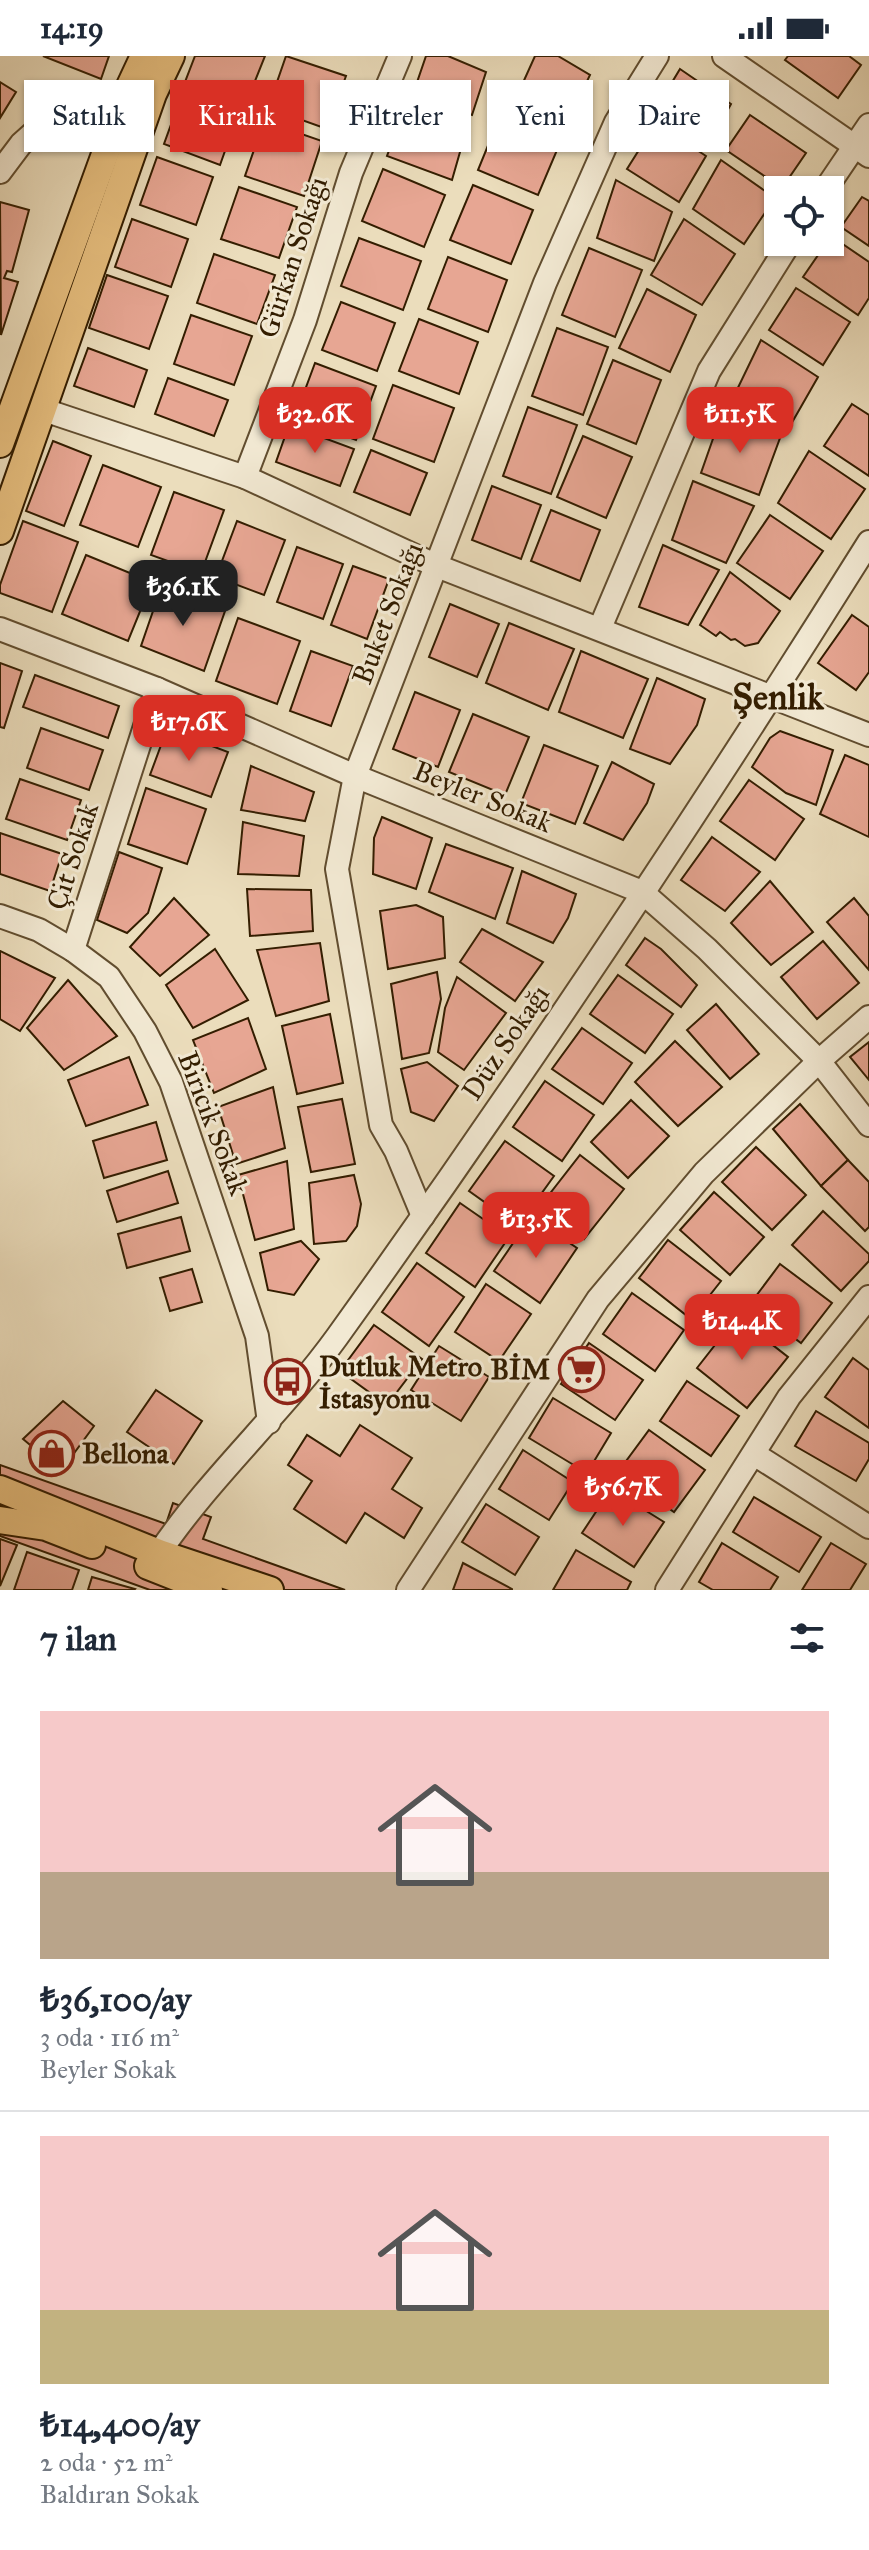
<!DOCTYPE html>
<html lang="tr">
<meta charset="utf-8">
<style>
body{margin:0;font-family:"IM FELL Great Primer",serif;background:#f6f6f7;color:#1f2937;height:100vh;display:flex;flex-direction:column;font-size:30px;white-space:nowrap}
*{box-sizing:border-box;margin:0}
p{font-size:26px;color:#747a83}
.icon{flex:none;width:44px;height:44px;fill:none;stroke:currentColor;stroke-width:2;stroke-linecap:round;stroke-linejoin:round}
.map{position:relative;height:1534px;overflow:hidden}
.side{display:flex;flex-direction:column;background:#fff;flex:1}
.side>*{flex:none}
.guide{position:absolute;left:24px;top:24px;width:822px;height:72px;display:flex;gap:16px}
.controls{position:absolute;left:764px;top:120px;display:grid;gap:16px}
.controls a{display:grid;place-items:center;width:80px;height:80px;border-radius:0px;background:#fff;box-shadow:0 2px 6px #0004;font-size:40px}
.price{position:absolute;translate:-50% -68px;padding:0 18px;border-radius:16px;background:#d93025;color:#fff;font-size:26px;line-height:52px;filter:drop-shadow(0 2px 4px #0008)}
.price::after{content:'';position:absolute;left:50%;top:48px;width:24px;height:18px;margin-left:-12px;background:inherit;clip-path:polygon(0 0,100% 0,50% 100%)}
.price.on{background:#222;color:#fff}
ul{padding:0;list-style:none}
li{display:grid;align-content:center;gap:16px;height:424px;padding:0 40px}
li+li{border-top:2px solid #e0e1e3}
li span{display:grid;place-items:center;height:248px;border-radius:0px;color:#555}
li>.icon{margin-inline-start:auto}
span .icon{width:144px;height:144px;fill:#fffc;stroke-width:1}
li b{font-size:34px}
h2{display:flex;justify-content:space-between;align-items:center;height:96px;padding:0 40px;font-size:34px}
.tag{padding:0 28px;border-radius:0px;background:#fff;box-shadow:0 2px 6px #0004;font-size:28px;line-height:72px}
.tag.on{background:#d93025;color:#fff}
.status{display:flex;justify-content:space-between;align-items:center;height:56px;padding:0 40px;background:#fff;direction:ltr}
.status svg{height:22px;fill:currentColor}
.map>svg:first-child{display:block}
.building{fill:#e7a693;stroke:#331d00;stroke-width:2}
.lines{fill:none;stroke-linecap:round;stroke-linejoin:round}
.minor-casing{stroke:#614d2f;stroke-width:26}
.major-casing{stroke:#331d00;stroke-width:30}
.minor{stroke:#f2e9d3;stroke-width:22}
.major{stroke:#e6be7e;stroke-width:26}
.labels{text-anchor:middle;stroke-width:6;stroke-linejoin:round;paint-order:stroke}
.street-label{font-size:28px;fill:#331d00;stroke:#f2e9d3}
.poi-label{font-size:28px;font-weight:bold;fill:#331d00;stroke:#f2e9d3;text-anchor:start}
.district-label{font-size:36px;font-weight:bold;fill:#331d00;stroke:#f2e9d3}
</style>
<div class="status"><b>14:19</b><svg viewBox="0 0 49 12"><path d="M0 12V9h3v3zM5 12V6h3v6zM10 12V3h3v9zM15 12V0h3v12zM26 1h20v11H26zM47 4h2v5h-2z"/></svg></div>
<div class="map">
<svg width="869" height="1534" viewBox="0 0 869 1534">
<rect width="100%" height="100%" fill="#ebddbc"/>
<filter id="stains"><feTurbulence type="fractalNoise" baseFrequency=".0025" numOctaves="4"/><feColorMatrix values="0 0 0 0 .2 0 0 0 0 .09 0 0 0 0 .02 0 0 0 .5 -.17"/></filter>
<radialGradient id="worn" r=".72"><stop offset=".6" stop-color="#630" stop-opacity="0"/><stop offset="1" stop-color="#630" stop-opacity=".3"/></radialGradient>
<g class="building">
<polygon points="43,0 109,0 101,23"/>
<polygon points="195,0 265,0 245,50 185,26"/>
<polygon points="286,0 346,20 327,73 268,52"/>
<polygon points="426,0 448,0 486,16 472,59 413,38"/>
<polygon points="535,0 558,0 590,19 564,74 512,51"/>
<polygon points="788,0 849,0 861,9 838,42 785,4"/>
<polygon points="680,13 731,48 711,84 659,48"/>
<polygon points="0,26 16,36 0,62"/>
<polygon points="181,41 237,61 220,109 164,88"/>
<polygon points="405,52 466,75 452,124 387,100"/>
<polygon points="750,59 806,97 782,132 726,94"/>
<polygon points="500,60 560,87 538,139 478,114"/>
<polygon points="264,65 322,85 304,140 245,120"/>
<polygon points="656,67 706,100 679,146 627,113"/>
<polygon points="157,101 213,121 196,169 140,149"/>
<polygon points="721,104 775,142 744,188 693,153"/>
<polygon points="383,113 445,139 424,191 362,165"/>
<polygon points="616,124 672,156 654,205 597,182"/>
<polygon points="473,129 533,154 511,208 450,184"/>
<polygon points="239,131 297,151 279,202 221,183"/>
<polygon points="862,141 869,145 869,190 841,171"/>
<polygon points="0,146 29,154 12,216 7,215 4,222 18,226 1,279"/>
<polygon points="132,163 188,183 171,231 115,211"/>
<polygon points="684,163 735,198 702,249 651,219"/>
<polygon points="831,180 869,206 869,242 858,259 803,221 827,186 830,186"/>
<polygon points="359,182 421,205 403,254 341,230"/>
<polygon points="589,192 642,214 615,281 562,259"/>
<polygon points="214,198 275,219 257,268 197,247"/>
<polygon points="448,201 507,224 488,276 428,253"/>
<polygon points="107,219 168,240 149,293 89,272"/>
<polygon points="796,232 850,266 823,309 769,274"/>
<polygon points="647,233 696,259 670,316 619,292"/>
<polygon points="341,246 395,267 377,315 322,294"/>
<polygon points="191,259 252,280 234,329 174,308"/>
<polygon points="419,263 478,286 459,338 399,315"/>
<polygon points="557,272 608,291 583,359 532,340"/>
<polygon points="761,284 818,321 790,370 732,344"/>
<polygon points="88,292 147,314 134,351 74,330"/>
<polygon points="613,304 661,324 636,388 587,368"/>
<polygon points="315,307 376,330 356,384 295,361"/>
<polygon points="168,322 228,344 214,380 155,358"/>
<polygon points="393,329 454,352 434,406 373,383"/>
<polygon points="852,348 869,359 869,420 824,390"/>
<polygon points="528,351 577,369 551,438 503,420"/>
<polygon points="722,357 780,382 759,439 701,417"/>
<polygon points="289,369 354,393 340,430 276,406"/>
<polygon points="583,380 632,401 606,462 557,441"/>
<polygon points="53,385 91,400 64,470 26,455"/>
<polygon points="371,394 427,417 410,459 354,436"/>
<polygon points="809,395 865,433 831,483 778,447"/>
<polygon points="103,409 161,431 138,491 80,469"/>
<polygon points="693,425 754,450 726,507 672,484"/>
<polygon points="492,430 541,449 521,503 472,484"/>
<polygon points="174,436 224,454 201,517 151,499"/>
<polygon points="551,454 600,474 580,525 531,505"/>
<polygon points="770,459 823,495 790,543 737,507"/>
<polygon points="23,465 78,486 52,556 0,537 0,529"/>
<polygon points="237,465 285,484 264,539 216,521"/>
<polygon points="663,489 719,514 688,569 639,551"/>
<polygon points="297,491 343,508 323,563 277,546"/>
<polygon points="86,499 152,526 128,585 62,558"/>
<polygon points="353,510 389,523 367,583 331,569"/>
<polygon points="730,516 780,555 758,587 745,590 735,583 731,584 720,576 716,580 700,569"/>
<polygon points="162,529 225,555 204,615 141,590"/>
<polygon points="450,548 499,568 477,621 429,601"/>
<polygon points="852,559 869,571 869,616 856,634 818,607"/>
<polygon points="238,562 300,585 277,648 216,625"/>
<polygon points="509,567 574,593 548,654 486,627"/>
<polygon points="311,595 353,610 331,670 290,655"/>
<polygon points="581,595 648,623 623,682 559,656"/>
<polygon points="0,607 22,615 4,672 0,671"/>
<polygon points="35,619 119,650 108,682 23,651"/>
<polygon points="657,622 705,643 697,669 670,708 630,693"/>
<polygon points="415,636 460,654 438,711 393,693"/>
<polygon points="473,658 529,681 505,739 449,716"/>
<polygon points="41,672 103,694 89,734 27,712"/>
<polygon points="167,673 228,696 211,741 150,719"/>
<polygon points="780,675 833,694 816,749 786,737 752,711 770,682"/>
<polygon points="544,689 598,710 575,768 521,747"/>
<polygon points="845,699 869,709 869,781 820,758"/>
<polygon points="612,706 654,728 647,747 623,784 584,767"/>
<polygon points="251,710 314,736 305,765 241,754"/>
<polygon points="20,723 81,744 67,784 6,763"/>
<polygon points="749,724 804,763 775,804 720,765"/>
<polygon points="146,732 206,753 187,808 128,788"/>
<polygon points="382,761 432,782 416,833 373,818 374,782"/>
<polygon points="243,766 304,780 299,820 238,818"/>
<polygon points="0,777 62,798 50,835 0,818"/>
<polygon points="712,781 760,816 725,855 681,824"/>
<polygon points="446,788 513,812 495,863 429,836"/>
<polygon points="119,796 162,812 148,857 127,877 97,864"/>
<polygon points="522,815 576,838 568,862 553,887 507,867"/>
<polygon points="770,825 813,876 771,909 731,867"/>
<polygon points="247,833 311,834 313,875 250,880"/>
<polygon points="174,842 209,879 160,920 130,891"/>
<polygon points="854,842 869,860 869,914 827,866"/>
<polygon points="416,849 443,861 445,902 388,913 380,855"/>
<polygon points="482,873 543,906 515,945 460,906"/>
<polygon points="645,882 661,893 697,929 681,951 626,909"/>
<polygon points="823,885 859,927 817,963 781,921"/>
<polygon points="320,887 329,945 276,960 257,894"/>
<polygon points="215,893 248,944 193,972 166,929"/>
<polygon points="0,895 55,922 20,975 0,963"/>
<polygon points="437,916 441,943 429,997 402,1003 391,928"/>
<polygon points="618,919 673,958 645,997 590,958"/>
<polygon points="457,921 506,957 464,1014 438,996 445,952"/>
<polygon points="68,924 117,980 64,1014 27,972"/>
<polygon points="716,948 759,998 730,1023 687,974"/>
<polygon points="330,958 343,1027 297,1038 282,970"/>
<polygon points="248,962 266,1013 214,1037 193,984"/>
<polygon points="582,972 632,1007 603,1048 552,1013"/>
<polygon points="675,985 722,1031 678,1070 635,1026"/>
<polygon points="869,986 869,1024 850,1001"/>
<polygon points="129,1001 148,1049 86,1070 68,1024"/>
<polygon points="427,1006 458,1030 434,1065 411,1056 401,1013"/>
<polygon points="545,1025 594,1059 562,1105 513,1071"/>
<polygon points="273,1031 285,1092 236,1108 218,1051"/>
<polygon points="342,1043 355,1108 311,1116 298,1051"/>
<polygon points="631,1044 669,1080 628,1122 591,1086"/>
<polygon points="800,1048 848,1104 821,1130 773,1073"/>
<polygon points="156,1066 167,1104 104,1122 93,1085"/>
<polygon points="505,1085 554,1120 518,1170 469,1135"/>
<polygon points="756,1091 806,1139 772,1174 722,1126"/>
<polygon points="580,1099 624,1133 584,1183 541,1149"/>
<polygon points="848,1104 869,1126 869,1171 865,1175 821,1130"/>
<polygon points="287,1105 294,1173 255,1184 238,1119"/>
<polygon points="168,1115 178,1147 117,1166 107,1135"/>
<polygon points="354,1119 361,1148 357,1170 346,1185 314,1188 309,1127"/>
<polygon points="714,1136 764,1181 730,1219 680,1174"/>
<polygon points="460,1147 509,1181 475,1231 426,1197"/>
<polygon points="823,1155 869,1198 869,1205 841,1235 792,1189"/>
<polygon points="181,1161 190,1195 127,1212 118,1178"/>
<polygon points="531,1161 577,1192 540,1247 494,1215"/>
<polygon points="668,1184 721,1225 691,1263 639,1222"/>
<polygon points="301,1185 319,1203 294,1239 268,1234 260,1197"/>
<polygon points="417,1207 464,1241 429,1290 382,1256"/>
<polygon points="780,1208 832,1247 801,1287 750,1248"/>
<polygon points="192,1213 202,1246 170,1255 160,1222"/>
<polygon points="486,1228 531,1258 499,1305 455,1276"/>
<polygon points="632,1237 684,1274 655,1315 603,1278"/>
<polygon points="737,1261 788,1301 747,1352 697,1312"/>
<polygon points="374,1269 422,1303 387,1349 340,1315"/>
<polygon points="589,1287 643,1324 615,1364 561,1328"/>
<polygon points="439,1290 489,1321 461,1365 411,1334"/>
<polygon points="853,1302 869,1314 869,1372 825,1341"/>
<polygon points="687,1325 739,1360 711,1400 660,1365"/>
<polygon points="156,1334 202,1365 174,1408 127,1376"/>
<polygon points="553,1342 611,1377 587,1417 529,1382"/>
<polygon points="63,1345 94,1370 61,1415 23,1383"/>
<polygon points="816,1355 869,1387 869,1403 856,1425 795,1390"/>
<polygon points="360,1369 412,1402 392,1433 422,1452 404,1482 365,1457 346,1487 294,1453 312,1425 288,1409 307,1379 340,1400"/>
<polygon points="649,1374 705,1414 674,1456 618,1416"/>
<polygon points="523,1394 573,1426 549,1464 499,1433"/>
<polygon points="0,1409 166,1468 173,1447 211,1461 203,1483 345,1534 150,1534 0,1480"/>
<polygon points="611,1433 664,1466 634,1511 582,1477"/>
<polygon points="754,1441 821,1481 799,1516 733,1476"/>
<polygon points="486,1448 539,1481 515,1519 462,1486"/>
<polygon points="0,1483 17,1489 0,1530"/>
<polygon points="722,1487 778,1521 770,1534 713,1534 699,1526"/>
<polygon points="831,1487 866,1508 850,1534 802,1534"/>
<polygon points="576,1494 631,1526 627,1534 553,1534"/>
<polygon points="27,1496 79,1514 72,1534 14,1534"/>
<polygon points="463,1507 512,1533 512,1534 453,1534"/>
<polygon points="92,1521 135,1533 134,1534 88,1534"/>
</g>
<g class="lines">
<defs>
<g id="minor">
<polyline points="724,0 869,100"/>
<polyline points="0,116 21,88 49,63"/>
<polyline points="825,134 869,69"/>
<polyline points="44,354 245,421 437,510 869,679"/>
<polyline points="245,421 305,264 351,117 400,0"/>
<polyline points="600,572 709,315 790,186"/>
<polyline points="0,573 157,633 355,720 642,836 707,893 819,1005 869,1069"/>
<polyline points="0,860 39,874 73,894 109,921 145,975 171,1026 257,1280 269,1366"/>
<polyline points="73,894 157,633"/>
<polyline points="423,1160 396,1095 381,1069 337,813 355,720 545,227 616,66 657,0"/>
<polyline points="754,1398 869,1471"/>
<path d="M159,1497C211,1420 282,1357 337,1281C523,1022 700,756 869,486"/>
<polyline points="408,1534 598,1243 704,1117 819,1005 869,961"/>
<polyline points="667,1534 789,1341 869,1241"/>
</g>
<g id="major">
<polyline points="0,388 129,32 144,0"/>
<polyline points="0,475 153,38 171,0"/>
<polyline points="0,1433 159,1497 270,1534"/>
<polyline points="0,1464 46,1471 92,1489"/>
<polyline points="148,1510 209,1534"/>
</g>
</defs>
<use href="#minor" class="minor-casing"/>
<use href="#major" class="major-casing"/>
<use href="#minor" class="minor"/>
<use href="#major" class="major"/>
</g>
<defs>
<symbol id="supermarket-ring" viewBox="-11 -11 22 22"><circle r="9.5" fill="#f2e9d3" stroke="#8f2418" stroke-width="1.5"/><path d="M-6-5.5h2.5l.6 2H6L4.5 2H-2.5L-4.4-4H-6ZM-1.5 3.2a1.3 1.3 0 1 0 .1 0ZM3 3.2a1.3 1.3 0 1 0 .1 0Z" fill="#8f2418"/></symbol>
<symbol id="bus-ring" viewBox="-11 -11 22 22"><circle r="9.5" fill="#f2e9d3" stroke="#8f2418" stroke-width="1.5"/><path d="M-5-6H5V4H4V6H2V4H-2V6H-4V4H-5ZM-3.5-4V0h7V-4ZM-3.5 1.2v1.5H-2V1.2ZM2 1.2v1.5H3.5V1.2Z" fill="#8f2418"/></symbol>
<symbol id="shop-ring" viewBox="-11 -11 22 22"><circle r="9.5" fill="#f2e9d3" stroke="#8f2418" stroke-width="1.5"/><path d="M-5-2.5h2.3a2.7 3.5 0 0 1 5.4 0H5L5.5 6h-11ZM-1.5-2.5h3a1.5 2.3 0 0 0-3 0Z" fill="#8f2418"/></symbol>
</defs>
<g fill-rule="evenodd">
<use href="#supermarket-ring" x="556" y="1288" width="51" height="51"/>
<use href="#bus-ring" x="262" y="1300" width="51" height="51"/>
<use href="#shop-ring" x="26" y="1372" width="51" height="51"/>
</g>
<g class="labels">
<g class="street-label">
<text transform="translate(292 201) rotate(-72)" y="10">Gürkan Sokağı</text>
<text transform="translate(387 557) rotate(-69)" y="10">Buket Sokağı</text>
<text transform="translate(483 740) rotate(22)" y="10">Beyler Sokak</text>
<text transform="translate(72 800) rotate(-72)" y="10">Çit Sokak</text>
<text transform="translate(505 986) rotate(-56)" y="10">Düz Sokağı</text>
<text transform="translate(214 1067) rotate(69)" y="10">Biricik Sokak</text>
</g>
<g class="poi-label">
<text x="319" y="1320">Dutluk Metro<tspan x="319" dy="32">İstasyonu</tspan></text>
<text x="550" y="1323" text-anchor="end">BİM</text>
<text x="82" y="1407">Bellona</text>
</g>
<g class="district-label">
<text x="778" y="653">Şenlik</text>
</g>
</g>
<rect width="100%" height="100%" filter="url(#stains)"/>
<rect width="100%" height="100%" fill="url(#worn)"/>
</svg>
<div class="controls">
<a><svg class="icon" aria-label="locate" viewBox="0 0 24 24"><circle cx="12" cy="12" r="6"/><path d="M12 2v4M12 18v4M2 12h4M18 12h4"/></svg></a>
</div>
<b class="price" style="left:315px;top:399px">₺32.6K</b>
<b class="price" style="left:740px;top:399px">₺11.5K</b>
<b class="price on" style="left:183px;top:572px">₺36.1K</b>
<b class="price" style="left:189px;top:707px">₺17.6K</b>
<b class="price" style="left:536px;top:1204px">₺13.5K</b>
<b class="price" style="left:742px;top:1306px">₺14.4K</b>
<b class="price" style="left:623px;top:1472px">₺56.7K</b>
<div class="guide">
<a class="tag">Satılık</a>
<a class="tag on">Kiralık</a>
<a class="tag">Filtreler</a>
<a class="tag">Yeni</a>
<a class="tag">Daire</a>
</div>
</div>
<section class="side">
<h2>7 ilan<svg class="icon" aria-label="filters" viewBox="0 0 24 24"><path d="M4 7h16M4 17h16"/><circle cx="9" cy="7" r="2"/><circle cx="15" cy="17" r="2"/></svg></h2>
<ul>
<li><span style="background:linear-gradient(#f6c9c9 65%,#b9a48a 0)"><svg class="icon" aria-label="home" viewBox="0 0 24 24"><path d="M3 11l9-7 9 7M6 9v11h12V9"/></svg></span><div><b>₺36,100/ay</b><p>3 oda · 116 m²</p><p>Beyler Sokak</p></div></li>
<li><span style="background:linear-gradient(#f6c9c9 70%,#c2b280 0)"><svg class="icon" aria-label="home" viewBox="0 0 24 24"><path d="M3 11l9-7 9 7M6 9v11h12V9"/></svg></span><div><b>₺14,400/ay</b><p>2 oda · 52 m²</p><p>Baldıran Sokak</p></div></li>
</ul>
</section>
